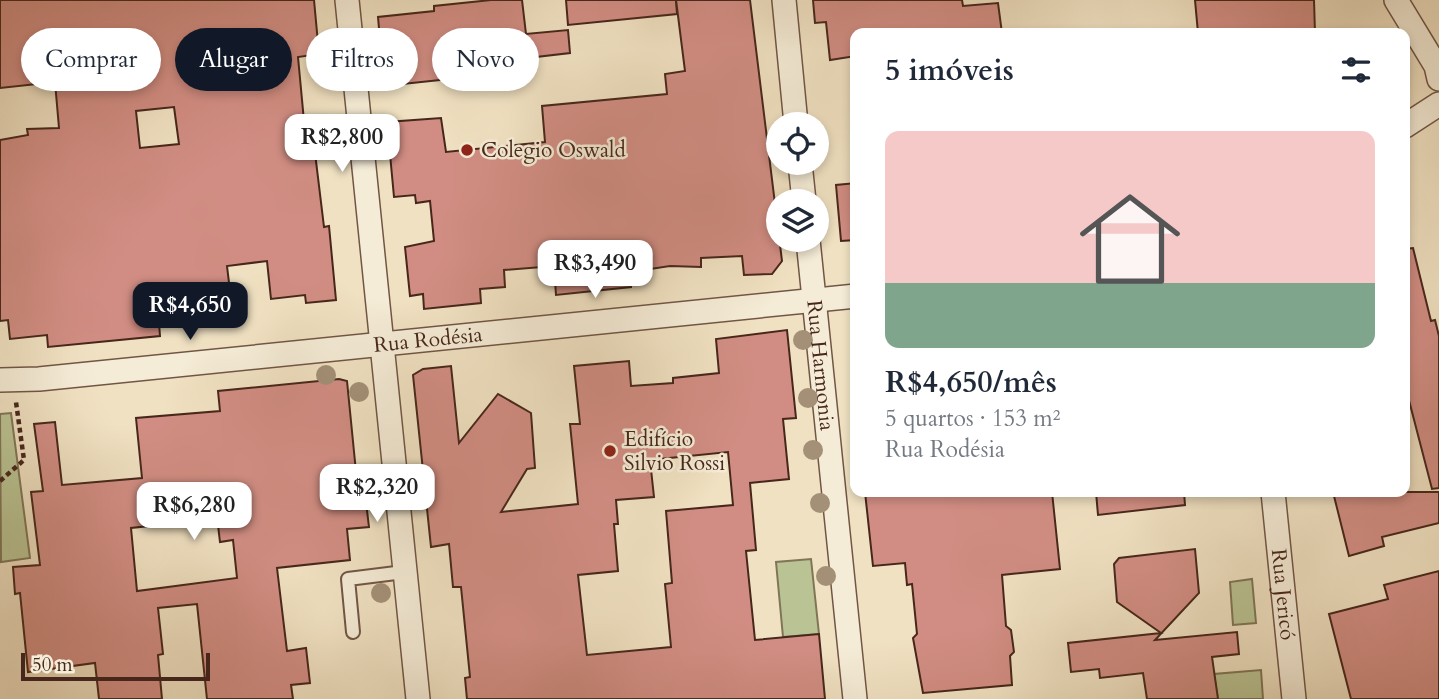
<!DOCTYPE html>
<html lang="pt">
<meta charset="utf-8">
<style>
body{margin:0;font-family:Cardo,serif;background:#f6f6f7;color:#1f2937;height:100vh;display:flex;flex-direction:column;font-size:26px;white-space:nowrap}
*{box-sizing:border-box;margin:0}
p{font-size:23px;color:#747a83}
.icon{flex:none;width:38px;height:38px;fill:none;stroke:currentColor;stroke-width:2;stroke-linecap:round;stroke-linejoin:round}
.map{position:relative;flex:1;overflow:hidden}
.details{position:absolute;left:850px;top:28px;width:560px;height:469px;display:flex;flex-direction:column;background:#fff;border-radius:14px;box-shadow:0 4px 10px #0003}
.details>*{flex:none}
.top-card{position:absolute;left:21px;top:28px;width:665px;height:63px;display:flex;gap:14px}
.fabs{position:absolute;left:766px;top:112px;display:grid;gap:14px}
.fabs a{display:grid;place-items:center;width:63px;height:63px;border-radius:50%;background:#fff;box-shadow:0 4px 10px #0003;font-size:35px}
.scale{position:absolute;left:21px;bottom:18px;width:189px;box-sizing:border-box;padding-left:7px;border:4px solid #47271b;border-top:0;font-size:19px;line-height:24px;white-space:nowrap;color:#47271b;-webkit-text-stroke:5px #f5ecd7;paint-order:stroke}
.price{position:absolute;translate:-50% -60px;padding:0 16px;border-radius:14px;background:#fff;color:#222;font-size:23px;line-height:46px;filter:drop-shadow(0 2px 4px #0008)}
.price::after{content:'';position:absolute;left:50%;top:42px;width:21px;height:16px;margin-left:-10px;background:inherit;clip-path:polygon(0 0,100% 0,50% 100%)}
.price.on{background:#111827;color:#fff}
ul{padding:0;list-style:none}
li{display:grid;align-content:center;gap:14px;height:371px;padding:0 35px}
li+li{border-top:2px solid #e0e1e3}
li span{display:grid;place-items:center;height:217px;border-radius:14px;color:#555}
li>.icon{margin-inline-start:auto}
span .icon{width:126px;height:126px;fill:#fffc;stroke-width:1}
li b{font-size:30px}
h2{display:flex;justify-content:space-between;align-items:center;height:84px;padding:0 35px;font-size:30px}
.chip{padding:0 24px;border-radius:32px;background:#fff;box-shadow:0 4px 10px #0003;font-size:24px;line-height:63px}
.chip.on{background:#111827;color:#fff}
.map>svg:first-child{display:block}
.green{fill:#bac393;stroke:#807557;stroke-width:2}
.building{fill:#d18d83;stroke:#47271b;stroke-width:2;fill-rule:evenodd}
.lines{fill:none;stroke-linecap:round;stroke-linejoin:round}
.lane-casing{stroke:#715645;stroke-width:16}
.street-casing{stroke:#715645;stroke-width:26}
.path{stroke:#47271b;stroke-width:4.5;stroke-dasharray:5 3.5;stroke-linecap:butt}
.lane{stroke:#f5ecd7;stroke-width:12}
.street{stroke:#f5ecd7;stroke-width:23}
.tree{fill:#a39077}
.poi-dot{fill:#8f2418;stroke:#f5ecd7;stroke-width:2.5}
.labels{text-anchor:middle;stroke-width:5;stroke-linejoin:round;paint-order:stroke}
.poi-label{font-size:21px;fill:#47271b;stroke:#f5ecd7;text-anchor:start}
.street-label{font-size:21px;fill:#47271b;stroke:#f5ecd7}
</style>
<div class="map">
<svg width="1439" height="699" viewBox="0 0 1439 699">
<rect width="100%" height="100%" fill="#f0e1c2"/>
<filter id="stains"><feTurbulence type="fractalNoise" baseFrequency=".00286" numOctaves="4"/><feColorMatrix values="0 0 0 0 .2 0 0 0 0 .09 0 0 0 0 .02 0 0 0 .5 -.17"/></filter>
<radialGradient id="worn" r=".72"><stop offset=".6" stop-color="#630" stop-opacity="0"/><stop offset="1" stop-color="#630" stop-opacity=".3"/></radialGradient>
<g class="green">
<polygon points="11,413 30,558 1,562 0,414"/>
<polygon points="811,559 819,634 783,637 776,562"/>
<polygon points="1252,579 1256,623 1233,625 1230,582"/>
<polygon points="1261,670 1263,699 1218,699 1214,674"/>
</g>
<g class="building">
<path d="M0,0H314L319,54L298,57L304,121L311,120L324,227L329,226L336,300L306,303L305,295L271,299L267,261L227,266L230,291L215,293L218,313L159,323L160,336L48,347L47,335L10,339L8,320L0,321V140L28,135L27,129L59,128L55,82L0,88ZM174,107L179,144L140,148L136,111Z"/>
<polygon points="491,0 522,0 526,34 568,30 570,53 485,63 487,75 384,86 378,17 434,11 434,6"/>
<polygon points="566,0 676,0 677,14 568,25"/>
<polygon points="676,0 750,0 782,261 772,274 744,275 742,256 701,258 701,267 670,266 630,272 631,287 556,295 554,266 504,270 505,287 480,289 481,303 424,309 423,294 410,296 405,247 434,241 430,201 416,203 415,195 394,197 387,122 441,118 446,152 545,142 542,106 667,94 665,74 685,71"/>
<polygon points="813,0 962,0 963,6 998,3 1002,33 856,33 856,56 830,60 826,22 815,23"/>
<polygon points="1195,0 1314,0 1315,33 1198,33"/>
<polygon points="856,183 856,240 841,241 836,185"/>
<polygon points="1413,248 1431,321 1435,320 1439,336 1439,488 1432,489 1405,385 1405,249"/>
<path d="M787,330L796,418L783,419L789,479L750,483L756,550L746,551L755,640L819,634L825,699H467L465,678L470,677L461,587H453L449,544L431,547L413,375L423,369L451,366L459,443L498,394L531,413L535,468L527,469L501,512L578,504L570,424H580L574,366L629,361L631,386L673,383V378L719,373L716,339ZM728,452L733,505L666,511L672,583L665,584L671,647L587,655L578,575L618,571L614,524H618L616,500L654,497L650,460Z"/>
<path d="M339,379L347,381L359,502H366L369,527L347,529L350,560L277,568L287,651L306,648L310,683L291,685L293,699H207L197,604L158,608L163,654L158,655L162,699H99L95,663L28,672L20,593L15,594L13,567L40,565L31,492L43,491L34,424L55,422L62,485L142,478L136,418L220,411L218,391ZM213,483L220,542L233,540L237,578L137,591L131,528L159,525L157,505L176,504L174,487Z"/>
<polygon points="865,492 1052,492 1060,569 1002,575 1006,626 1011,630 1014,652 1010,656 1012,685 923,693 913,638 917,634 912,584 907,585 905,563 873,566"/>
<polygon points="1096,492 1184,492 1185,505 1098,515"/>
<polygon points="1333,492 1439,492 1439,523 1382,537 1384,546 1349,556"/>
<polygon points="1195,549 1199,593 1155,640 1237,632 1239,654 1212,657 1218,699 1147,699 1143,673 1100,678 1099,669 1071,672 1068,643 1161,633 1117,602 1114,564 1119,558"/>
<polygon points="1439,571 1439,699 1351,699 1329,614 1388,599 1384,585"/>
</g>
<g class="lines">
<defs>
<polyline id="lane" points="353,632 348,579 404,572"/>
<g id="street">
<polyline points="347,0 418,699"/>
<polyline points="784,0 796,124"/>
<polyline points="1396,0 1436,66 1439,79"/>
<polyline points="1405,126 1439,104"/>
<polyline points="800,163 804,201"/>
<path id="s1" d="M808,240L855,699"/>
<path id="s2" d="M0,380L39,379L856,296"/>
<path id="s3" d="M1273,492L1294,699"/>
</g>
</defs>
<use href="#lane" class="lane-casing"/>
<use href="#street" class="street-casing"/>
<polyline class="path" points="0,481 24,460 16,402"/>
<use href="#lane" class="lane"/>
<use href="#street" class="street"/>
</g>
<g class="tree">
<circle cx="803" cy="340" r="10"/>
<circle cx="326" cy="375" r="10"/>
<circle cx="359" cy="392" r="10"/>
<circle cx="808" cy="398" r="10"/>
<circle cx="813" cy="450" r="10"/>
<circle cx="820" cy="503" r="10"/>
<circle cx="826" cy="576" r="10"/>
<circle cx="381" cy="593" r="10"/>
</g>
<g class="poi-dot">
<circle cx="467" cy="150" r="7"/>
<circle cx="610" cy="451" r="7"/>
</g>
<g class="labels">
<g class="poi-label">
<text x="481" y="157">Colegio Oswald</text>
<text x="624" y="446">Edifício<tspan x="624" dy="24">Silvio Rossi</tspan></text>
</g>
<g class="street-label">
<text dy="7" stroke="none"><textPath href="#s2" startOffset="430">Rua Rodésia</textPath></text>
<text dy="7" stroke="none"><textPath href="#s1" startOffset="126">Rua Harmonia</textPath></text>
<text dy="7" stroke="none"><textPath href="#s3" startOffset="103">Rua Jericó</textPath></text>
</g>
</g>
<rect width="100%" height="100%" filter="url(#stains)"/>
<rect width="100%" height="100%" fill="url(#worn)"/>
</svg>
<div class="fabs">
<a><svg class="icon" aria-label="locate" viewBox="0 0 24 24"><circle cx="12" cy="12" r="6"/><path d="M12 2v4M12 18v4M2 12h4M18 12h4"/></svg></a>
<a><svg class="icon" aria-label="layers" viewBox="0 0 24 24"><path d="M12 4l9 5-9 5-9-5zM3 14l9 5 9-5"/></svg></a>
</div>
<div class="scale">50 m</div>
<b class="price" style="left:342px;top:174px">R$2,800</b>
<b class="price" style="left:595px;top:300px">R$3,490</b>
<b class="price on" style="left:190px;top:342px">R$4,650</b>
<b class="price" style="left:377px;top:524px">R$2,320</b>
<b class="price" style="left:194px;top:542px">R$6,280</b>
<div class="top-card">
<a class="chip">Comprar</a>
<a class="chip on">Alugar</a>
<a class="chip">Filtros</a>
<a class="chip">Novo</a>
</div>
<section class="details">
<h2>5 imóveis<svg class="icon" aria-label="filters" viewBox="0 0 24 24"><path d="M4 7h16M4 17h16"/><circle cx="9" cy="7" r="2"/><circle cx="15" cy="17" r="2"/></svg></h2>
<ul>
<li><span style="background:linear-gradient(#f6c9c9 70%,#7fa58c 0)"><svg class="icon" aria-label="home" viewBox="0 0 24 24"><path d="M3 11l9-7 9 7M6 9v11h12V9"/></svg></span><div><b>R$4,650/mês</b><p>5 quartos · 153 m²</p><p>Rua Rodésia</p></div></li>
</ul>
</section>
</div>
